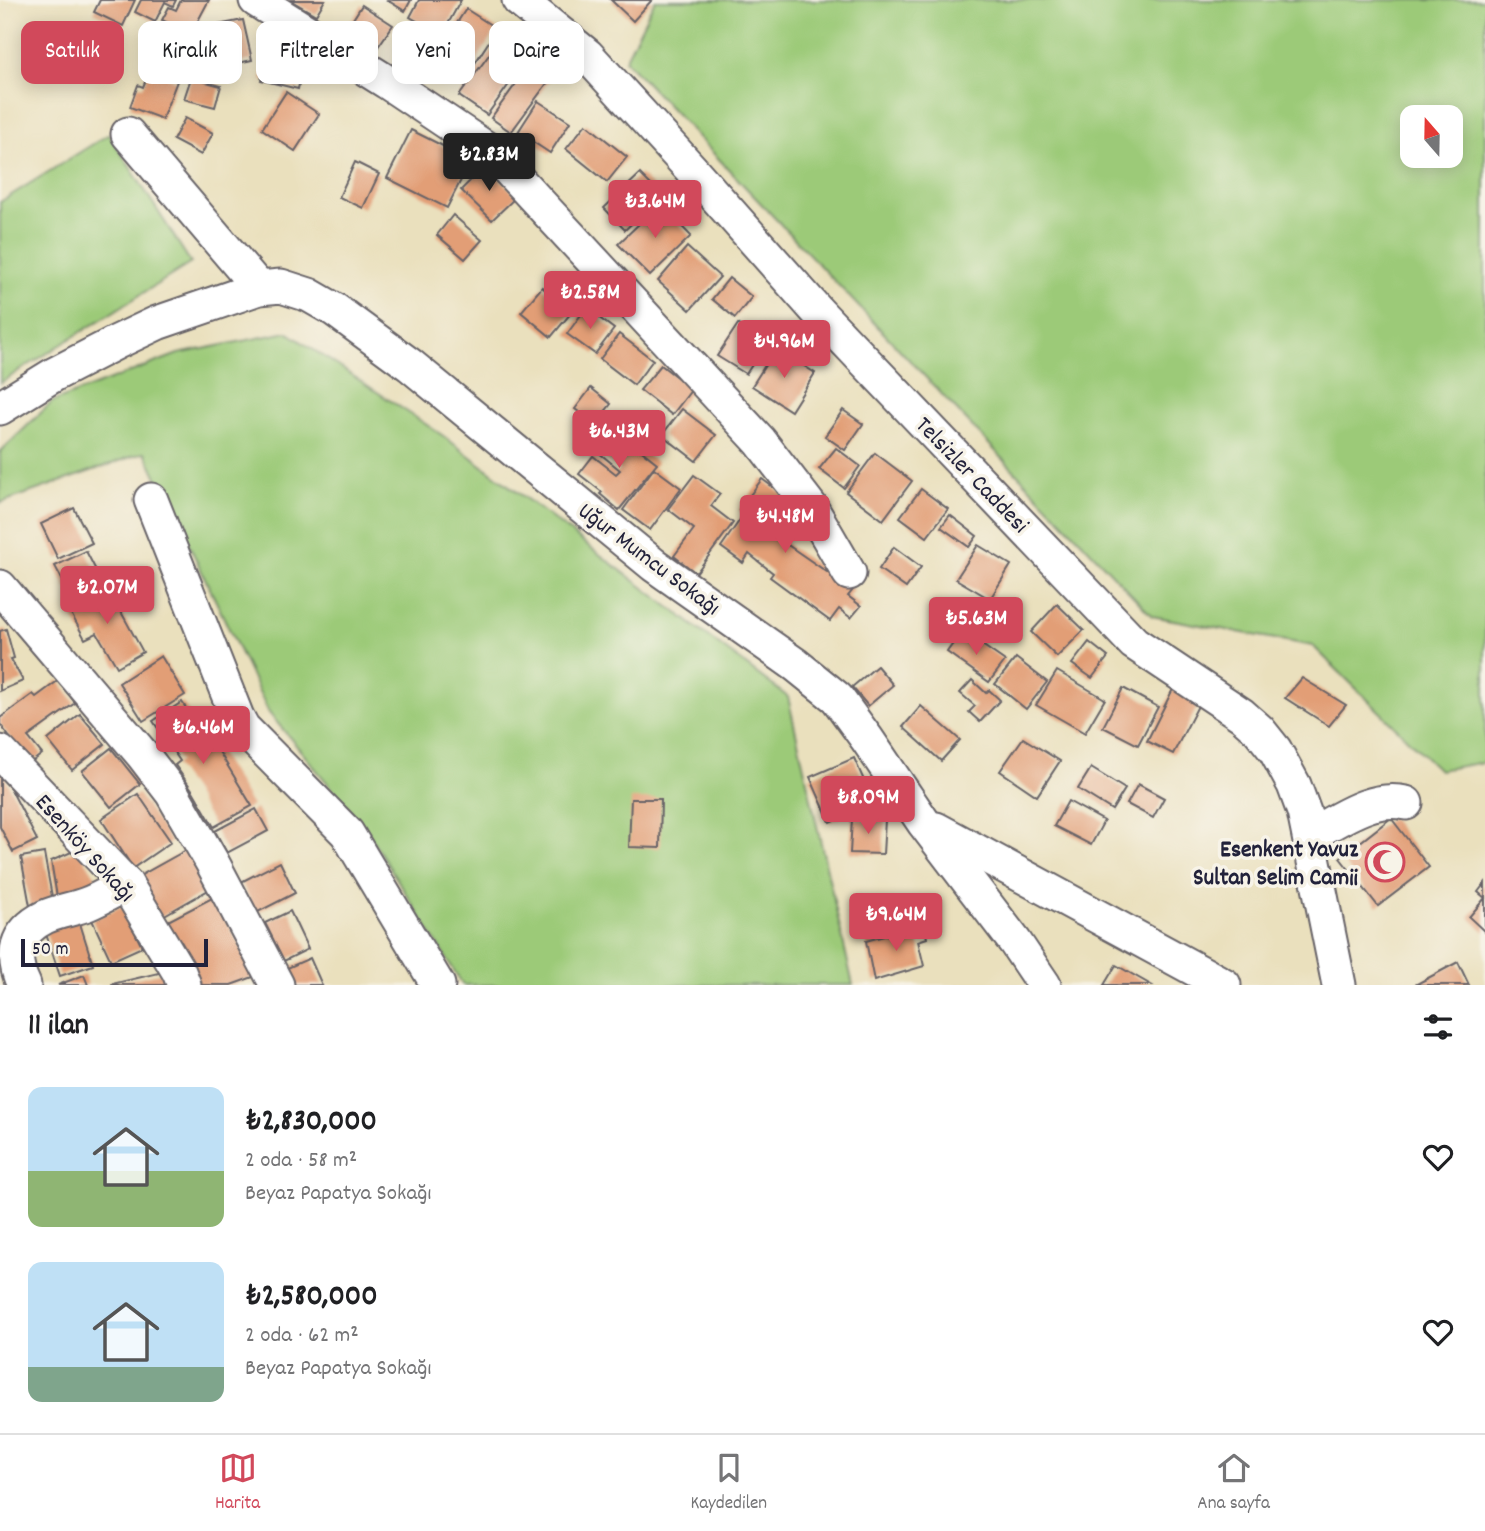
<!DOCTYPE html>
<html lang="tr">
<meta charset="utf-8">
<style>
body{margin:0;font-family:Dekko,sans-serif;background:#f2f2f2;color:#202124;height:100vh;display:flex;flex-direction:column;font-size:26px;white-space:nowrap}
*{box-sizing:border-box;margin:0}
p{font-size:23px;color:#757577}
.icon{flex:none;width:38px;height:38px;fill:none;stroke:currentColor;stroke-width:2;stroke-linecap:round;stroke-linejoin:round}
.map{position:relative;height:985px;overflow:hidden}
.panel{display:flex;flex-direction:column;background:#fff;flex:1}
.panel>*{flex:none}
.top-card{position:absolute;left:21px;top:21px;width:700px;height:63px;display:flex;gap:14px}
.needle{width:46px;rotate:340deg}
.controls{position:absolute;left:1400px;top:105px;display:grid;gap:14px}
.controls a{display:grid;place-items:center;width:63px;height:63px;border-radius:14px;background:#fff;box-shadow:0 4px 18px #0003;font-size:35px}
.scale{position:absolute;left:21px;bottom:18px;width:187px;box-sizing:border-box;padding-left:7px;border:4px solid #22223b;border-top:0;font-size:19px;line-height:24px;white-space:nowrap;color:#22223b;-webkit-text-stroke:5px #f7f3e8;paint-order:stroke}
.price{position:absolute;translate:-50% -60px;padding:0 16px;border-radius:7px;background:#d1495b;color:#fff;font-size:23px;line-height:46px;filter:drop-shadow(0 2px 4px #0008)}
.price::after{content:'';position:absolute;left:50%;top:42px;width:21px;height:16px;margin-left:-10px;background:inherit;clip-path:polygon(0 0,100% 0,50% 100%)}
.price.selected{background:#222;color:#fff}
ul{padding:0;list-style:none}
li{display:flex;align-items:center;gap:21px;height:175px;padding:0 28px}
li span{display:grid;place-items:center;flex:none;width:196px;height:140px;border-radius:14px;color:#555}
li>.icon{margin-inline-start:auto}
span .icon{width:84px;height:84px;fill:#fffc;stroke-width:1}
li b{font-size:30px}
h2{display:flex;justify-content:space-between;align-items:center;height:84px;padding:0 28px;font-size:30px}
.pill{padding:0 24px;border-radius:14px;background:#fff;box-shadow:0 4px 18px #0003;font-size:24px;line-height:63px}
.pill.selected{background:#d1495b;color:#fff}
.tab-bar{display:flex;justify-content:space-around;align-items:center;height:98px;border-top:2px solid #e0e0e0;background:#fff;font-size:19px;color:#757577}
.tab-bar a{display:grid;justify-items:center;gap:4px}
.tab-bar .selected{color:#d1495b}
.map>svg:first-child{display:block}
.green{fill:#9cca78;stroke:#5f765a;stroke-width:2;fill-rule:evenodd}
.building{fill:#e29e76}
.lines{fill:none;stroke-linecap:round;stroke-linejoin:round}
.minor-casing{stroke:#686468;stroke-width:37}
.minor{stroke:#fff;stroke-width:33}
.labels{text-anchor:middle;stroke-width:7;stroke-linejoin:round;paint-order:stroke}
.street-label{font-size:24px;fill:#22223b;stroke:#f7f3e8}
.poi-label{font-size:24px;font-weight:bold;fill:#22223b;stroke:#f7f3e8;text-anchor:end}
</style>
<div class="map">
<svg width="1485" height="985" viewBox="0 0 1485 985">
<rect width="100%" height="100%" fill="#f7f3e8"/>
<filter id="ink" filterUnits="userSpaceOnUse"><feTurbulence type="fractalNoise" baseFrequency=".0143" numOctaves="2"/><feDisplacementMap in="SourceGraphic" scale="14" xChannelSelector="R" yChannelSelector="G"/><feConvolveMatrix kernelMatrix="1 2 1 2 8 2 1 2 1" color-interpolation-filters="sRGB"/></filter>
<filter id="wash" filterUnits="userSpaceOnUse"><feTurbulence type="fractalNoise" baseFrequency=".00686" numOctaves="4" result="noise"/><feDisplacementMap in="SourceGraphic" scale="28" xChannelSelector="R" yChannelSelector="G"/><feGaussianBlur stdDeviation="1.57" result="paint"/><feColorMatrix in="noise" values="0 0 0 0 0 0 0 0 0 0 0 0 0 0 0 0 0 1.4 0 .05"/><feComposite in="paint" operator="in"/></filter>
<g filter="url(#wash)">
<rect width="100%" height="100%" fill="#eae0bd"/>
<g class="green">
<path d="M655,0H1485V762L1439,770L1313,646L1152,616L625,60ZM1412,117H1451V156H1412Z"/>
<polygon points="109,134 191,263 0,383 0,202"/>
<polygon points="287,332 442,435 788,697 853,985 463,985 365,828 269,713 145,452 0,503 0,452 52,402 178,354"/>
</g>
<g id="blocks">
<g class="building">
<polygon points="100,0 135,0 123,26 94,12"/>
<polygon points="141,0 176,0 173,6 165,2 155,22 135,12"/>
<polygon points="181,0 209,0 191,34 162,20 169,7 176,10"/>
<polygon points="290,0 325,0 316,15"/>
<polygon points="387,0 411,0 405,11"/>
<polygon points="419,0 461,0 442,35 410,17"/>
<polygon points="611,0 652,0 633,21"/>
<polygon points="362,5 393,25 373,54 343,35"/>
<polygon points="466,9 497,29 473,66 442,46"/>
<polygon points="243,20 252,60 211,69 203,28"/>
<polygon points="505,33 532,52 487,115 459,96"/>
<polygon points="271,41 307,50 298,89 261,80"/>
<polygon points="545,44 565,59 511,132 491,118"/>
<polygon points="150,70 177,81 162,119 130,107 138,85 143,87"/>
<polygon points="191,78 221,86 215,107 184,99"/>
<polygon points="286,92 319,114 295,151 262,129"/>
<polygon points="538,101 570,122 550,153 518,132"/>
<polygon points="185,118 213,133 201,155 173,140"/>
<polygon points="586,124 627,157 607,182 566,149"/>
<polygon points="411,130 471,160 447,208 387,178"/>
<polygon points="355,162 379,174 363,208 339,197"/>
<polygon points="486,165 517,196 492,220 461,190"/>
<polygon points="640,174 661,195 625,230 604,208"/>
<polygon points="660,204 691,236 650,276 618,244"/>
<polygon points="453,215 482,240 465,259 437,235"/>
<polygon points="687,247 720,277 690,310 658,281"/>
<polygon points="729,278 752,297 735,318 712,299"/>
<polygon points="542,287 572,312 551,337 521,312"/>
<polygon points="586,308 614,329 595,354 567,334"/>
<polygon points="738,324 767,342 746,374 717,356"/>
<polygon points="619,334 653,360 634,385 600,359"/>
<polygon points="776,348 815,373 791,411 752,386"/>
<polygon points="661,365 692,389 672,415 640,390"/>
<polygon points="591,388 611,404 595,424 575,409"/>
<polygon points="682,409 716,435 696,461 662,435"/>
<polygon points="843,410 863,424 845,450 825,436"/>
<polygon points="615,430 657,463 619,510 600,494 602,492 579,474 593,456 616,474 620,470 598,452"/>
<polygon points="836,448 860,466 844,488 819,469"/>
<polygon points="875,453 912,481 883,520 846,492"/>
<polygon points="654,468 681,488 650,530 623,510"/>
<polygon points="694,475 720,494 711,506 733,523 696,573 674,556 694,529 668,509"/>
<polygon points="762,479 794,503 782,519 777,516 766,530 853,590 848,596 861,606 851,618 839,609 830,621 770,577 773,573 749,554 743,563 721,547 744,514 739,510"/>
<polygon points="921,489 948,509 927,537 900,517"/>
<polygon points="74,508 92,543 58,559 41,524"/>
<polygon points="950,515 977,536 969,547 941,527"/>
<polygon points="978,545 1011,565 990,599 956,579"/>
<polygon points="894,547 921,567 906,588 879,569"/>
<polygon points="86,551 104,586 74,602 55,566"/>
<polygon points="108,588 143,652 117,667 97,633 85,639 69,610"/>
<polygon points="1057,604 1084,630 1057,657 1031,632"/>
<polygon points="6,629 14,658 11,659 23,681 0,691 0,631"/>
<polygon points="962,631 1005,661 989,682 947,652"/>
<polygon points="1089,642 1108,657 1092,678 1072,664"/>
<polygon points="161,656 185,695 143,721 119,683"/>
<polygon points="1016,658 1047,682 1026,709 995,684"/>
<polygon points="877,666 893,685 868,706 852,687"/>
<polygon points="1057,671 1105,699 1085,733 1036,705"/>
<polygon points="1302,678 1346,705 1329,726 1285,698"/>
<polygon points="59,680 75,703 28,737 42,754 29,764 0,724 0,718 33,694 36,697"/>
<polygon points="972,680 986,693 989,690 1000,700 980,722 969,712 975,706 960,693"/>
<polygon points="1123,688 1158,707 1138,745 1103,727"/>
<polygon points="1173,689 1200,702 1173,754 1147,741"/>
<polygon points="182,702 208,742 212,740 252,806 214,827 193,791 175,765 180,761 153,721"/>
<polygon points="921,706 960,740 941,761 903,727"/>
<polygon points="80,714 105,744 72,770 48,740"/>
<polygon points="1023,738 1060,761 1037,796 1000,771"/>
<polygon points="111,748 140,784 111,807 82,771"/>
<polygon points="854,758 874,803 830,822 810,777"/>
<polygon points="1091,768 1125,789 1112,810 1078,789"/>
<polygon points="3,774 37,840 13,852 0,827 0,776"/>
<polygon points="1138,784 1164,798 1153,818 1127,804"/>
<polygon points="138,794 171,842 133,868 101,819"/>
<polygon points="631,799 661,799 660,848 629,847"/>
<polygon points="1068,801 1104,821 1091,845 1054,826"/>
<polygon points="256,809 268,831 227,853 215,831"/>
<polygon points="1391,818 1429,867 1378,906 1340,858"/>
<polygon points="852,819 885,820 883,854 850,853"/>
<polygon points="78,849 102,886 58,903 51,861"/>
<polygon points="188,849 210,889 161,917 138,877"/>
<polygon points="44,853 53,902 30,906 21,857"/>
<polygon points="280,862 295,893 256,913 241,882"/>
<polygon points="1485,883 1485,932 1469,917 1485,898 1478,892"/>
<polygon points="214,897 256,976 231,985 196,985 166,922"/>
<polygon points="122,906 142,947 111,961 92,920"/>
<polygon points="290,911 308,949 284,961 265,923"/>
<polygon points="78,917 93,965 60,976 44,928"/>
<polygon points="924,925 927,938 918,941 924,966 874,981 866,941"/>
<polygon points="310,958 322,985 293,985 285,969"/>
<polygon points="1458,962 1469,985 1415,985"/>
<polygon points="1116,965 1151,985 1104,985"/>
<polygon points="163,972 166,985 112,985 112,984"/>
<polygon points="84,975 88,985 58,985"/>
</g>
</g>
</g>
<g filter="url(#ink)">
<use href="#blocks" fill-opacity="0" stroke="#686468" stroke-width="2"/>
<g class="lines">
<defs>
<g id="minor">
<polyline points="256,0 387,82 493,153 760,441 810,506 849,573"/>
<polyline points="519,0 587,55 693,171 818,312 1134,643 1242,715 1259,730 1275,750 1294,785 1304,812 1339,985"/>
<polyline points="128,134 259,288"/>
<polyline points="0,408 55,374 117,342 157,323 259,288 281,286 309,295 335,310 410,365 654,565 796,665 837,698 867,739 924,823 1015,942 1044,985"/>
<polyline points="151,500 237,717 243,728 347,833 438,985"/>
<polyline points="0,587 142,754 172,793 212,862 277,985"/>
<polyline points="0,752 126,884 179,972 184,985"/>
<polyline points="936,829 1224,985"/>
<path d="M1310,835C1339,820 1371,795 1406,803"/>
<path d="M24,985C10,956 15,932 45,917C58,911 74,909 87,904C100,899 113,891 126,884"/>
</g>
</defs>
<use href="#minor" class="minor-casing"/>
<use href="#minor" class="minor"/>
</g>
</g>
<defs>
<symbol id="mosque-ring" viewBox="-11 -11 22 22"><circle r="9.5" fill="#f7f3e8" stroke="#d1495b" stroke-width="1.5"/><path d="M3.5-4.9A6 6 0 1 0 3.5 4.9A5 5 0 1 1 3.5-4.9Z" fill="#d1495b"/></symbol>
</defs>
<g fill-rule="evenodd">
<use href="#mosque-ring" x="1363" y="840" width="44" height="44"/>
</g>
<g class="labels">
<g class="street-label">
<text transform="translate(973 474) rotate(46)" y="8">Telsizler Caddesi</text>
<text transform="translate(650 558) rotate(37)" y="8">Uğur Mumcu Sokağı</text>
<text transform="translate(86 847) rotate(48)" y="8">Esenköy Sokağı</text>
</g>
<g class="poi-label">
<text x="1358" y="856">Esenkent Yavuz<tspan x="1358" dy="28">Sultan Selim Camii</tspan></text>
</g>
</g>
</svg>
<div class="controls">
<a><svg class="needle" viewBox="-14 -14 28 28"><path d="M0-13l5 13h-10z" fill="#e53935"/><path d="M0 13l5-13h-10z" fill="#757577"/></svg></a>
</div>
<div class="scale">50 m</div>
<b class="price selected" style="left:489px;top:193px">₺2.83M</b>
<b class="price" style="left:655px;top:240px">₺3.64M</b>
<b class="price" style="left:590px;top:331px">₺2.58M</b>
<b class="price" style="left:784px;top:380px">₺4.96M</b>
<b class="price" style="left:619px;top:470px">₺6.43M</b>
<b class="price" style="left:785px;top:555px">₺4.48M</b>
<b class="price" style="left:107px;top:626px">₺2.07M</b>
<b class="price" style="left:976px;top:657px">₺5.63M</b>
<b class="price" style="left:203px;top:766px">₺6.46M</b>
<b class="price" style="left:868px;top:836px">₺8.09M</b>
<b class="price" style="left:896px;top:953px">₺9.64M</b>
<div class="top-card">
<a class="pill selected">Satılık</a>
<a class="pill">Kiralık</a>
<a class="pill">Filtreler</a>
<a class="pill">Yeni</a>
<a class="pill">Daire</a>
</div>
</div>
<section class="panel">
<h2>11 ilan<svg class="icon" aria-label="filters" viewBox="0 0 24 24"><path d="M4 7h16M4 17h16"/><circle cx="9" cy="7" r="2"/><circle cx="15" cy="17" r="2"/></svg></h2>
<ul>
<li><span style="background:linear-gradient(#bfe0f5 60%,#8fb573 0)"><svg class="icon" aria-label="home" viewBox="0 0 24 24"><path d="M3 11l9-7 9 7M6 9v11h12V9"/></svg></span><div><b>₺2,830,000</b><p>2 oda · 58 m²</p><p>Beyaz Papatya Sokağı</p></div><svg class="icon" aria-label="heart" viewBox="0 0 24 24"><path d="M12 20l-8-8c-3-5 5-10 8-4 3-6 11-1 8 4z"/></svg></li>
<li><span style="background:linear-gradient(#bfe0f5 75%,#7fa58c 0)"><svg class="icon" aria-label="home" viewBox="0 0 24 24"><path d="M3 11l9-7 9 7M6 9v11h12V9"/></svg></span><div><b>₺2,580,000</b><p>2 oda · 62 m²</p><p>Beyaz Papatya Sokağı</p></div><svg class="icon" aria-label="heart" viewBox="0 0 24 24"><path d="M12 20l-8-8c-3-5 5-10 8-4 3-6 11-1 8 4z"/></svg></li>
</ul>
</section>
<nav class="tab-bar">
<a class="selected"><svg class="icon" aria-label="map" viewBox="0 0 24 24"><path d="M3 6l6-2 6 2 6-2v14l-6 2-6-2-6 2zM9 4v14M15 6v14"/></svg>Harita</a>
<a><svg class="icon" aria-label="saved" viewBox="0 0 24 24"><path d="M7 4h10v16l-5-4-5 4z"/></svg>Kaydedilen</a>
<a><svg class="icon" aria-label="home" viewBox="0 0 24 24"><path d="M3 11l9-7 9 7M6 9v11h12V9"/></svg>Ana sayfa</a>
</nav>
